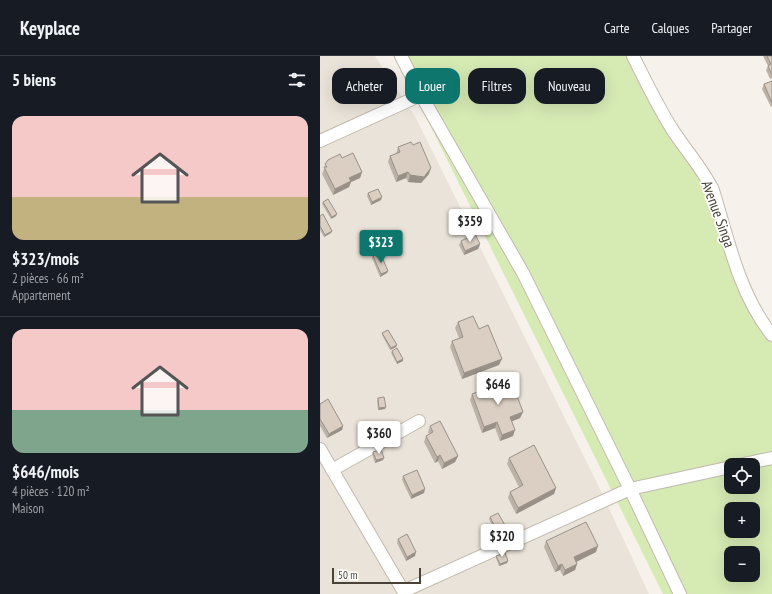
<!DOCTYPE html>
<html lang="fr">
<meta charset="utf-8">
<style>
body{margin:0;font-family:"PT Sans Narrow",sans-serif;background:#20242c;color:#f1f3f6;height:100vh;display:flex;flex-direction:column;font-size:15px;white-space:nowrap}
*{box-sizing:border-box;margin:0}
p{font-size:13px;color:#9ea1a6}
.icon{flex:none;width:22px;height:22px;fill:none;stroke:currentColor;stroke-width:2;stroke-linecap:round;stroke-linejoin:round}
.map{position:relative;flex:1;overflow:hidden}
.drawer{display:flex;flex-direction:column;background:#171b24;width:320px}
.drawer>*{flex:none}
.top-card{position:absolute;left:12px;top:12px;width:380px;height:36px;display:flex;gap:8px}
.tools{position:absolute;left:404px;top:402px;display:grid;gap:8px}
.tools a{display:grid;place-items:center;width:36px;height:36px;border-radius:8px;background:#171b24;box-shadow:0 4px 16px #0002;font-size:20px}
.scale{position:absolute;left:12px;bottom:10px;width:89px;box-sizing:border-box;padding-left:4px;border:2px solid #4a4239;border-top:0;font-size:11px;line-height:14px;white-space:nowrap;color:#4a4239;-webkit-text-stroke:3px #fff;paint-order:stroke}
.price{position:absolute;translate:-50% -34px;padding:0 9px;border-radius:4px;background:#fff;color:#222;font-size:13px;line-height:26px;filter:drop-shadow(0 1px 2px #0008)}
.price::after{content:'';position:absolute;left:50%;top:24px;width:12px;height:9px;margin-left:-6px;background:inherit;clip-path:polygon(0 0,100% 0,50% 100%)}
.price.current{background:#0f766e;color:#fff}
ul{padding:0;list-style:none}
li{display:grid;align-content:center;gap:8px;height:212px;padding:0 12px}
li+li{border-top:1px solid #363941}
li span{display:grid;place-items:center;height:124px;border-radius:12px;color:#555}
li>.icon{margin-inline-start:auto}
span .icon{width:72px;height:72px;fill:#fffc;stroke-width:1}
li b{font-size:17px}
h2{display:flex;justify-content:space-between;align-items:center;height:48px;padding:0 12px;font-size:17px}
.chip{padding:0 14px;border-radius:12px;background:#171b24;box-shadow:0 4px 16px #0002;font-size:14px;line-height:36px}
.chip.current{background:#0f766e;color:#fff}
header{display:flex;align-items:center;gap:24px;box-sizing:border-box;height:56px;padding:0 20px;background:#171b24;border-bottom:1px solid #363941}
header strong{font-size:19px}
nav{display:flex;gap:22px;margin-inline-start:auto;font-size:14px}
main{display:flex;flex:1;min-height:0}
.map>svg:first-child{display:block}
.residential{fill:#eae3d9}
.green{fill:#d6eab4;fill-rule:evenodd}
.lines{fill:none;stroke-linecap:round;stroke-linejoin:round}
.minor-casing{stroke:#c2b9ad;stroke-width:14}
.minor{stroke:#fff;stroke-width:12}
.wall{fill:#bcb2a8}
.shaded-wall{fill:#999188}
.building{fill:#dbcfc3;stroke:#999188}
.labels{text-anchor:middle;stroke-width:3.5;stroke-linejoin:round;paint-order:stroke}
.street-label{font-size:15px;fill:#4a4239;stroke:#fff}
</style>
<header>
<strong>Keyplace</strong>
<nav><a>Carte</a><a>Calques</a><a>Partager</a></nav>
</header>
<main>
<section class="drawer">
<h2>5 biens<svg class="icon" aria-label="filters" viewBox="0 0 24 24"><path d="M4 7h16M4 17h16"/><circle cx="9" cy="7" r="2"/><circle cx="15" cy="17" r="2"/></svg></h2>
<ul>
<li><span style="background:linear-gradient(#f6c9c9 65%,#c2b280 0)"><svg class="icon" aria-label="home" viewBox="0 0 24 24"><path d="M3 11l9-7 9 7M6 9v11h12V9"/></svg></span><div><b>$323/mois</b><p>2 pièces · 66 m²</p><p>Appartement</p></div></li>
<li><span style="background:linear-gradient(#f6c9c9 65%,#7fa58c 0)"><svg class="icon" aria-label="home" viewBox="0 0 24 24"><path d="M3 11l9-7 9 7M6 9v11h12V9"/></svg></span><div><b>$646/mois</b><p>4 pièces · 120 m²</p><p>Maison</p></div></li>
</ul>
</section>
<div class="map">
<svg width="452" height="538" viewBox="0 0 452 538">
<rect width="100%" height="100%" fill="#f6f2eb"/>
<polygon class="residential" points="0,0 55,0 96,62 280,433 329,538 0,538"/>
<path class="green" d="M74,0H319L452,274V538H343L91,31ZM411,409H433V431H411ZM411,453H433V475H411ZM411,497H433V519H411Z"/>
<g class="lines">
<defs>
<g id="minor">
<polyline points="81,0 101,39 203,217 310,433 360,538"/>
<path d="M313,0C325,24 337,49 352,73C365,93 382,112 393,134C408,183 419,238 452,279"/>
<polyline points="0,85 101,39"/>
<polyline points="0,393 85,538"/>
<polyline points="419,409 452,402"/>
<polyline points="12,414 99,365"/>
<polyline points="84,535 310,433 411,411"/>
</g>
</defs>
<use href="#minor" class="minor-casing"/>
<use href="#minor" class="minor"/>
</g>
<g class="wall">
<polygon points="443,0 452,0 452,22 450,23 446,14 448,10"/>
<polygon points="452,25 452,50 451,51 442,33 444,28"/>
<polygon points="78,91 109,118 101,127 88,126 86,122 76,126 68,106 70,100 76,98"/>
<polygon points="22,102 42,116 40,122 31,126 29,131 13,139 2,118 8,104"/>
<polygon points="48,137 61,144 51,149 47,140"/>
<polygon points="3,146 16,160 11,163 2,148"/>
<polygon points="0,160 12,175 11,177 4,181 0,174"/>
<polygon points="141,185 160,188 158,193 144,199 139,189"/>
<polygon points="53,200 57,201 68,215 67,217 60,221 52,202"/>
<polygon points="138,266 159,273 179,309 142,323 130,291 132,285 139,282 135,272"/>
<polygon points="62,277 77,289 76,291 70,294 62,279"/>
<polygon points="72,295 83,305 77,308 71,297"/>
<polygon points="152,338 203,356 200,362 192,365 193,380 180,385 175,372 162,377 150,344"/>
<polygon points="58,342 65,353 58,354 57,344"/>
<polygon points="0,348 23,370 22,374 7,382 0,370"/>
<polygon points="110,370 138,400 135,406 122,413 118,405 115,407 104,386 106,380 109,378 108,376"/>
<polygon points="53,396 63,404 55,407 52,398"/>
<polygon points="189,402 236,432 234,438 196,458 188,442 190,436 199,431 187,408"/>
<polygon points="83,420 104,437 91,443 82,424"/>
<polygon points="170,461 185,473 176,477 169,463"/>
<polygon points="78,483 95,500 86,505 77,487"/>
<polygon points="226,485 276,496 256,506 257,508 255,514 243,520 240,514 235,516 224,491"/>
<polygon points="176,500 187,507 179,510 176,502"/>
</g>
<g class="shaded-wall">
<polygon points="111,112 109,118 101,127 88,126 90,119"/>
<polygon points="42,116 40,122 31,126 29,131 13,139 15,133 29,122"/>
<polygon points="88,116 86,122 76,126 78,120"/>
<polygon points="62,141 61,144 51,149 52,146"/>
<polygon points="17,158 16,160 11,163 12,161"/>
<polygon points="12,175 11,177 4,181 5,179"/>
<polygon points="160,188 158,193 144,199 145,195"/>
<polygon points="68,215 67,217 60,221 61,218"/>
<polygon points="77,289 76,291 70,294 71,292"/>
<polygon points="83,303 83,305 77,308 77,306"/>
<polygon points="182,303 179,309 142,323 144,317"/>
<polygon points="66,351 65,353 58,354 59,352"/>
<polygon points="203,356 200,362 188,367 190,361"/>
<polygon points="177,366 175,372 162,377 164,371"/>
<polygon points="23,370 22,374 7,382 9,378"/>
<polygon points="195,374 193,380 180,385 182,379"/>
<polygon points="120,399 118,405 115,407 117,401"/>
<polygon points="138,400 135,406 122,413 124,407"/>
<polygon points="64,402 63,404 55,407 56,404"/>
<polygon points="236,432 234,438 196,458 198,452"/>
<polygon points="105,433 104,437 91,443 92,439"/>
<polygon points="186,471 185,473 176,477 177,475"/>
<polygon points="278,490 276,496 252,508 254,501"/>
<polygon points="96,496 95,500 86,505 87,501"/>
<polygon points="188,505 187,507 179,510 180,508"/>
<polygon points="242,508 240,514 235,516 238,510"/>
<polygon points="257,508 255,514 243,520 245,514"/>
</g>
<g class="building">
<polygon points="447,0 452,0 452,19 448,10 451,8"/>
<polygon points="452,25 452,47 444,28"/>
<polygon points="91,86 93,89 100,86 111,112 104,121 90,119 88,116 78,120 70,100 80,96 78,91"/>
<polygon points="33,97 42,116 29,122 31,125 15,133 4,111 7,111 5,108 8,104 20,98 22,102"/>
<polygon points="58,133 62,141 52,146 48,137"/>
<polygon points="8,143 17,158 12,161 3,146"/>
<polygon points="3,158 12,175 5,179 0,170 0,160"/>
<polygon points="155,178 160,188 145,195 141,185"/>
<polygon points="56,198 57,201 61,199 68,215 61,218 53,200"/>
<polygon points="153,260 159,273 168,269 182,303 144,317 132,285 143,281 138,266"/>
<polygon points="68,274 77,289 71,292 62,277"/>
<polygon points="77,292 83,303 77,306 72,295"/>
<polygon points="191,324 203,356 190,361 195,374 182,379 177,366 164,371 152,338"/>
<polygon points="64,341 66,351 59,352 58,342"/>
<polygon points="8,343 23,370 9,378 0,363 0,348"/>
<polygon points="120,365 138,400 124,407 120,399 117,401 106,380 113,376 110,370"/>
<polygon points="214,389 236,432 198,452 190,436 203,429 189,402"/>
<polygon points="61,393 64,402 56,404 53,396"/>
<polygon points="97,414 105,433 92,439 83,420"/>
<polygon points="178,457 186,471 177,475 170,461"/>
<polygon points="266,466 278,490 254,501 257,508 245,514 242,508 238,510 226,485"/>
<polygon points="87,478 96,496 87,501 78,483"/>
<polygon points="185,497 188,505 180,508 176,500"/>
</g>
<g class="labels">
<g class="street-label">
<text transform="translate(398 158) rotate(70)" y="5">Avenue Singa</text>
</g>
</g>
</svg>
<div class="tools">
<a><svg class="icon" aria-label="locate" viewBox="0 0 24 24"><circle cx="12" cy="12" r="6"/><path d="M12 2v4M12 18v4M2 12h4M18 12h4"/></svg></a>
<a>+</a>
<a>−</a>
</div>
<div class="scale">50 m</div>
<b class="price" style="left:150px;top:187px">$359</b>
<b class="price current" style="left:61px;top:208px">$323</b>
<b class="price" style="left:178px;top:350px">$646</b>
<b class="price" style="left:59px;top:399px">$360</b>
<b class="price" style="left:182px;top:502px">$320</b>
<div class="top-card">
<a class="chip">Acheter</a>
<a class="chip current">Louer</a>
<a class="chip">Filtres</a>
<a class="chip">Nouveau</a>
</div>
</div>
</main>
